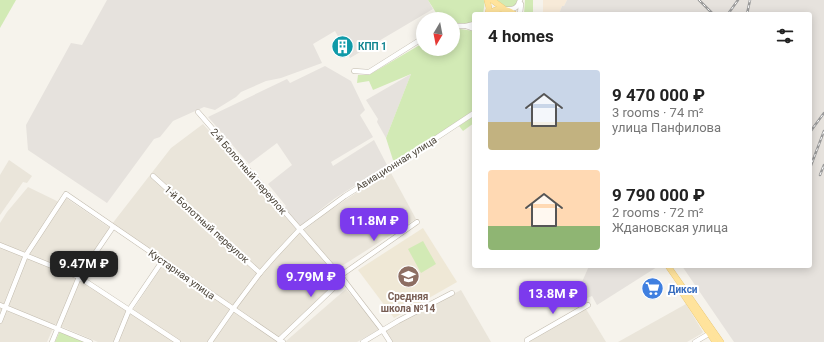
<!DOCTYPE html>
<meta charset="utf-8">
<style>
body{margin:0;font-family:Roboto,sans-serif;background:#f2f2f2;color:#222;height:100vh;display:flex;flex-direction:column;font-size:15px;white-space:nowrap}
*{box-sizing:border-box;margin:0}
p{font-size:13px;color:#767676}
.icon{flex:none;width:22px;height:22px;fill:none;stroke:currentColor;stroke-width:2;stroke-linecap:round;stroke-linejoin:round}
.map{position:relative;flex:1;overflow:hidden}
.sheet{position:absolute;left:472px;top:12px;width:340px;height:256px;display:flex;flex-direction:column;background:#fff;border-radius:4px;box-shadow:0 2px 10px #0003}
.sheet>*{flex:none}
.needle{width:26px;rotate:190deg}
.fabs{position:absolute;left:416px;top:12px;display:grid;gap:8px}
.fabs a{display:grid;place-items:center;width:44px;height:44px;border-radius:50%;background:#fff;box-shadow:0 2px 10px #0003;font-size:20px}
.price{position:absolute;translate:-50% -34px;padding:0 9px;border-radius:8px;background:#7c3aed;color:#fff;font-size:13px;line-height:26px;filter:drop-shadow(0 1px 2px #0008)}
.price::after{content:'';position:absolute;left:50%;top:24px;width:12px;height:9px;margin-left:-6px;background:inherit;clip-path:polygon(0 0,100% 0,50% 100%)}
.price.selected{background:#222;color:#fff}
ul{padding:0;list-style:none}
li{display:flex;align-items:center;gap:12px;height:100px;padding:0 16px}
li span{display:grid;place-items:center;flex:none;width:112px;height:80px;border-radius:4px;color:#555}
li>.icon{margin-inline-start:auto}
span .icon{width:48px;height:48px;fill:#fffc;stroke-width:1}
li b{font-size:17px}
h2{display:flex;justify-content:space-between;align-items:center;height:48px;padding:0 16px;font-size:17px}
.map>svg:first-child{display:block}
.residential{fill:#eae5da}
.commercial{fill:#f7ead8}
.industrial{fill:#e6e2dd}
.education{fill:#efe8d6}
.green{fill:#d2eab5}
.lines{fill:none;stroke-linecap:round;stroke-linejoin:round}
.minor-casing{stroke:#c2bbae;stroke-width:5.5}
.major-casing{stroke:#e6c16a;stroke-width:6}
.minor{stroke:#fff;stroke-width:4.5}
.major{stroke:#ffe39c;stroke-width:5.5}
.rail-casing{stroke:#9a9a9a;stroke-width:2.5}
.rail{stroke:#fff;stroke-width:1;stroke-dasharray:3;stroke-linecap:butt}
.labels{text-anchor:middle;stroke-width:4;stroke-linejoin:round;paint-order:stroke}
.culture-label{font-size:10px;font-weight:bold;fill:#0d838f;stroke:#fff;text-anchor:start}
.street-label{font-size:10px;fill:#4b4439;stroke:#fff}
.shop-label{font-size:10px;font-weight:bold;fill:#366cbe;stroke:#fff;text-anchor:start}
.education-label{font-size:10px;font-weight:bold;fill:#785e54;stroke:#fff}
</style>
<div class="map">
<svg width="824" height="342" viewBox="0 0 824 342">
<rect width="100%" height="100%" fill="#f6f3ec"/>
<g class="residential">
<polygon points="203,124 342,281 276,339 276,342 98,342 55,324 47,342 0,342 0,223 7,212 28,187 61,203 66,198 110,228 78,275 131,313 166,260 112,224 171,148"/>
<polygon points="9,160 32,176 27,183 23,182 0,215 0,175"/>
<polygon points="391,173 416,219 337,269 304,230 326,213 362,189"/>
<polygon points="346,289 380,329 357,342 285,342"/>
<polygon points="461,290 491,342 391,342 384,330"/>
<polygon points="686,304 703,332 701,334 687,342 618,342"/>
<polygon points="586,309 606,342 530,342 529,341"/>
</g>
<polygon class="commercial" points="543,0 567,0 564,6 562,6 559,14 543,14"/>
<g class="industrial">
<polygon points="107,0 428,0 433,9 350,58 335,31 313,44 322,63 281,78 266,81 241,92 236,97 215,110 204,107 173,121 160,137 154,139 107,203 28,150 26,125 71,43 82,45"/>
<polygon points="567,0 824,0 824,342 734,342 682,266 810,266 810,14 559,14 562,6 564,6"/>
<polygon points="325,66 351,81 365,110 360,115 373,137 331,162 333,166 374,140 387,165 334,199 300,226 284,208 286,206 268,184 292,165 277,143 249,164 208,117 287,79 290,83"/>
<polygon points="411,74 386,138 377,122 378,119 366,100"/>
<polygon points="589,266 656,266 657,267 597,305 592,296 587,298 582,282"/>
</g>
<polygon class="education" points="423,228 457,282 394,318 358,270"/>
<g class="green">
<polygon points="0,0 16,0 0,28"/>
<polygon points="428,0 485,0 485,1 483,14 474,14 474,21 468,24 453,23 453,19 440,19"/>
<polygon points="497,0 520,0 513,7 506,7"/>
<polygon points="525,0 533,0 533,14 524,14"/>
<polygon points="453,28 474,31 474,110 398,161 393,160 386,138 411,74 373,90 369,81 357,83 358,75 369,75 423,43 423,49 453,49"/>
<polygon points="474,116 474,123 463,131 459,126"/>
<polygon points="423,241 436,264 421,273 408,249"/>
<polygon points="60,331 87,342 55,342"/>
</g>
<g class="lines">
<defs>
<g id="minor">
<path d="M505,9C514,10 518,8 520,0"/>
<polyline points="520,14 521,4"/>
<polyline points="453,26 466,26 474,24"/>
<polyline points="466,26 474,29"/>
<polyline points="354,71 369,72 423,38"/>
<polyline points="198,112 343,279 383,331 390,342"/>
<polyline points="153,176 260,273"/>
<polyline points="0,245 79,277 178,342"/>
<polyline points="340,276 417,222"/>
<polyline points="0,305 90,342"/>
<polyline points="0,321 26,255 66,194 279,340 283,342"/>
<polyline points="279,340 343,279"/>
<polyline points="52,342 79,277 113,227"/>
<polyline points="116,342 129,310 163,260"/>
<polyline points="210,342 233,309 260,273 274,257 300,229 345,196 421,148 474,113"/>
<polyline points="363,342 398,321 452,293"/>
<polyline points="527,342 527,340 588,305"/>
<polyline points="695,342 712,332"/>
</g>
<g id="major">
<polyline points="487,0 489,8 488,14"/>
<polyline points="492,0 503,8"/>
<path d="M489,14C497,7 506,8 514,14"/>
<polyline points="668,266 721,342"/>
<polyline points="683,294 715,342"/>
</g>
</defs>
<use href="#minor" class="minor-casing"/>
<use href="#major" class="major-casing"/>
<use href="#minor" class="minor"/>
<use href="#major" class="major"/>
<defs>
<g id="rail">
<polyline points="699,0 713,14"/>
<polyline points="728,14 738,0"/>
<polyline points="747,14 750,0"/>
<polyline points="810,132 824,113"/>
<polyline points="810,168 824,131"/>
<polyline points="820,175 824,165"/>
</g>
</defs>
<use href="#rail" class="rail-casing"/>
<use href="#rail" class="rail"/>
</g>
<defs>
<symbol id="building-disc" viewBox="-11 -11 22 22"><circle r="9.5" fill="#0f9aa8" stroke="#fff"/><path d="M-4-6H4V6H1V3H-1V6H-4ZM-2.5-4.3h1.7v1.8h-1.7ZM.8-4.3h1.7v1.8H.8ZM-2.5-1h1.7V.8h-1.7ZM.8-1h1.7V.8H.8Z" fill="#fff"/></symbol>
<symbol id="school-disc" viewBox="-11 -11 22 22"><circle r="9.5" fill="#8d6e63" stroke="#fff"/><path d="M0-5L7-2L0 1L-7-2ZM-4 1L0 2.5L4 1V4Q0 6-4 4Z" fill="#fff"/></symbol>
<symbol id="supermarket-disc" viewBox="-11 -11 22 22"><circle r="9.5" fill="#3f7fe0" stroke="#fff"/><path d="M-6-5.5h2.5l.6 2H6L4.5 2H-2.5L-4.4-4H-6ZM-1.5 3.2a1.3 1.3 0 1 0 .1 0ZM3 3.2a1.3 1.3 0 1 0 .1 0Z" fill="#fff"/></symbol>
</defs>
<g fill-rule="evenodd">
<use href="#building-disc" x="330" y="34" width="25" height="25"/>
<use href="#school-disc" x="396" y="264" width="25" height="25"/>
<use href="#supermarket-disc" x="640" y="276" width="25" height="25"/>
</g>
<g class="labels">
<g class="culture-label">
<text x="358" y="50">КПП 1</text>
</g>
<g class="street-label">
<text transform="translate(396 163) rotate(-32)" y="4">Авиационная улица</text>
<text transform="translate(249 171) rotate(49)" y="4">2-й Болотный переулок</text>
<text transform="translate(207 224) rotate(42)" y="4">1-й Болотный переулок</text>
<text transform="translate(182 274) rotate(35)" y="4">Кустарная улица</text>
</g>
<g class="shop-label">
<text x="668" y="293">Дикси</text>
</g>
<g class="education-label">
<text x="408" y="300">Средняя<tspan x="408" dy="12">школа №14</tspan></text>
</g>
</g>
</svg>
<div class="fabs">
<a><svg class="needle" viewBox="-14 -14 28 28"><path d="M0-13l5 13h-10z" fill="#e53935"/><path d="M0 13l5-13h-10z" fill="#767676"/></svg></a>
</div>
<b class="price" style="left:374px;top:242px">11.8M ₽</b>
<b class="price selected" style="left:84px;top:285px">9.47M ₽</b>
<b class="price" style="left:311px;top:298px">9.79M ₽</b>
<b class="price" style="left:553px;top:315px">13.8M ₽</b>
<section class="sheet">
<h2>4 homes<svg class="icon" aria-label="filters" viewBox="0 0 24 24"><path d="M4 7h16M4 17h16"/><circle cx="9" cy="7" r="2"/><circle cx="15" cy="17" r="2"/></svg></h2>
<ul>
<li><span style="background:linear-gradient(#c9d6e8 65%,#c2b280 0)"><svg class="icon" aria-label="home" viewBox="0 0 24 24"><path d="M3 11l9-7 9 7M6 9v11h12V9"/></svg></span><div><b>9 470 000 ₽</b><p>3 rooms · 74 m²</p><p>улица Панфилова</p></div></li>
<li><span style="background:linear-gradient(#ffd9b3 70%,#8fb573 0)"><svg class="icon" aria-label="home" viewBox="0 0 24 24"><path d="M3 11l9-7 9 7M6 9v11h12V9"/></svg></span><div><b>9 790 000 ₽</b><p>2 rooms · 72 m²</p><p>Ждановская улица</p></div></li>
</ul>
</section>
</div>
